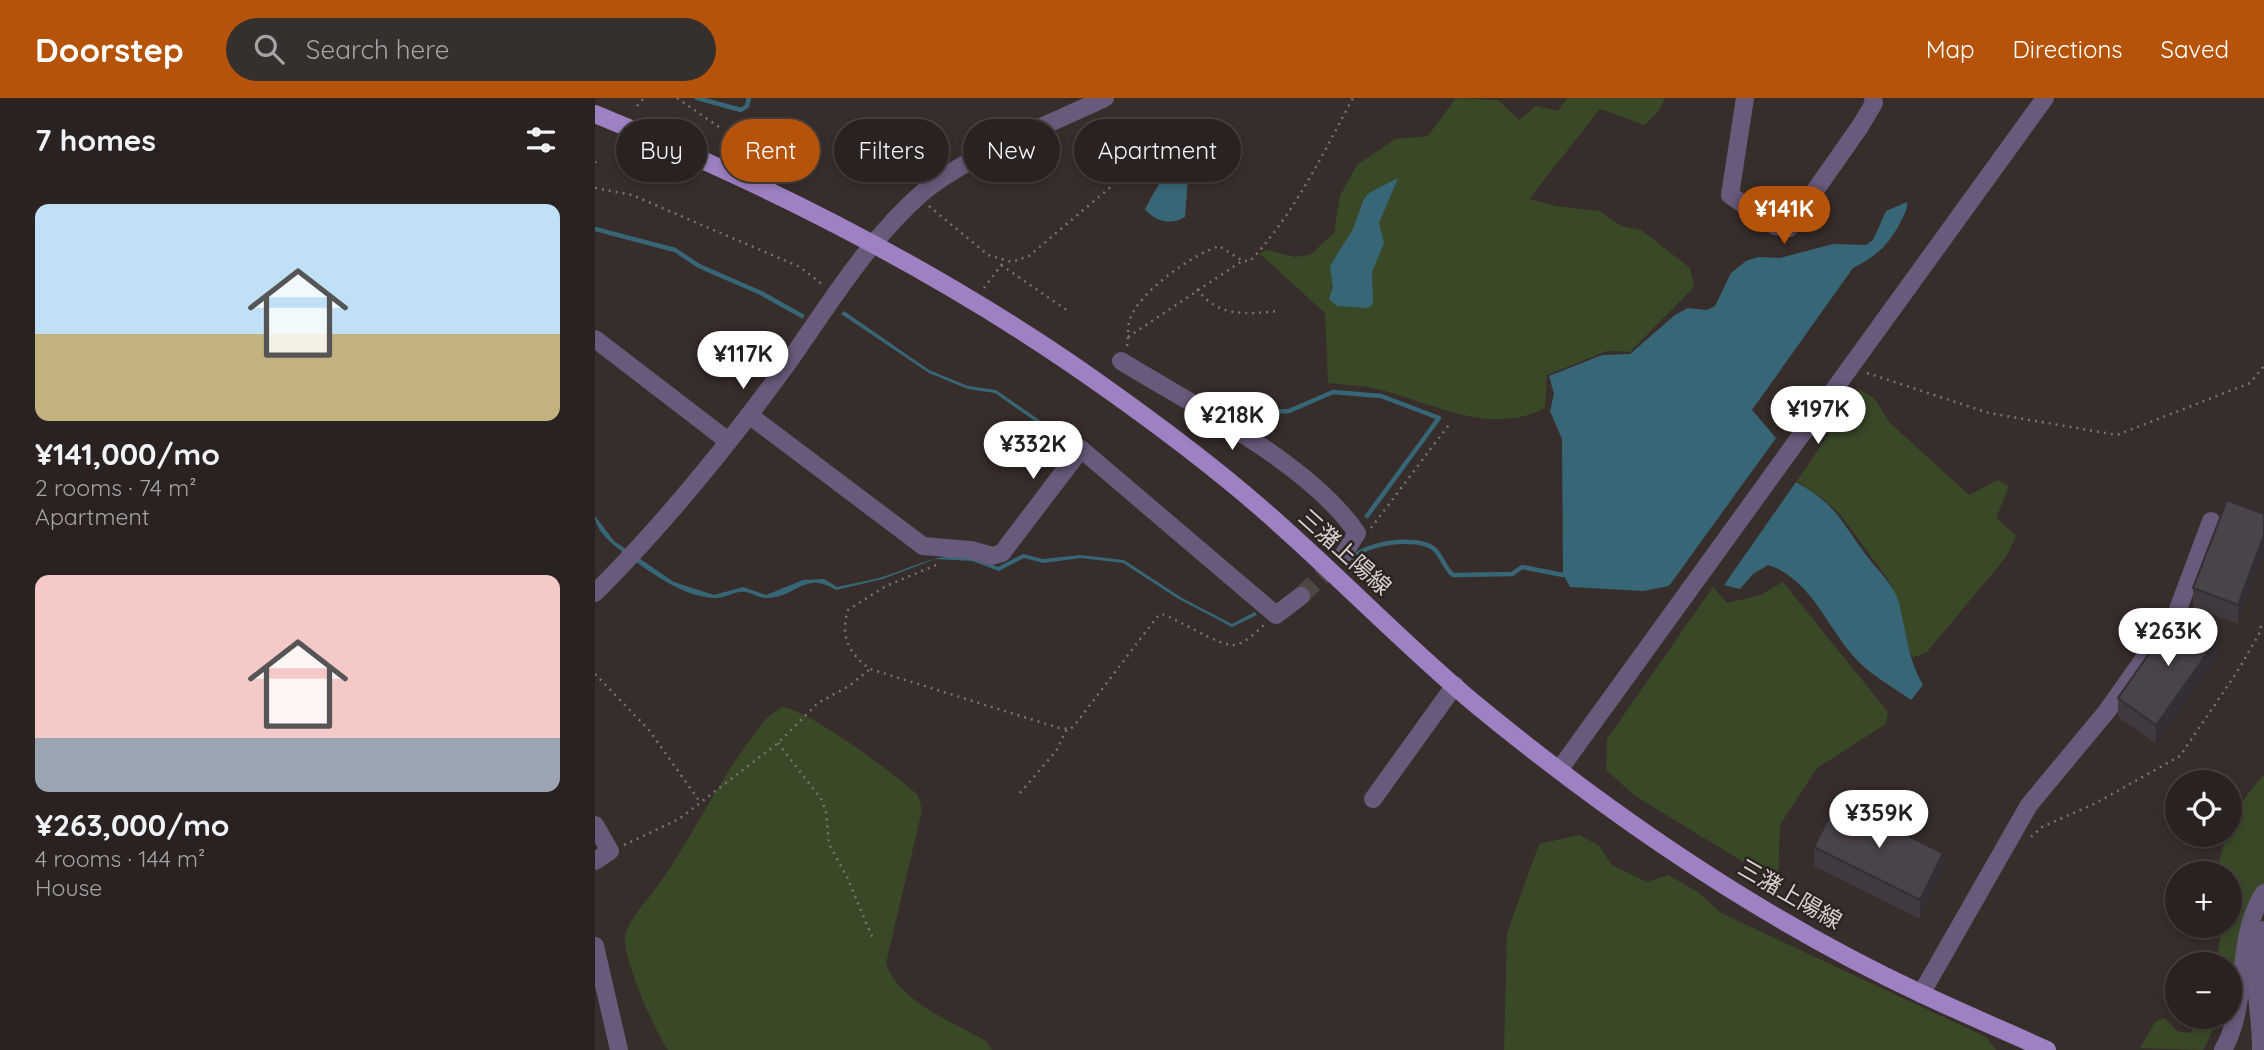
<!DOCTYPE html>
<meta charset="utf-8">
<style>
body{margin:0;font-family:Quicksand,"Noto Sans JP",sans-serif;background:#352f2d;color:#f1f3f6;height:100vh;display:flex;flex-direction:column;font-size:26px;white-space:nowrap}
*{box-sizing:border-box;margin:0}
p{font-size:23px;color:#a5a4a5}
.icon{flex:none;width:38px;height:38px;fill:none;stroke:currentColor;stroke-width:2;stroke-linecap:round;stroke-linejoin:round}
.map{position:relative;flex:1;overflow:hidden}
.details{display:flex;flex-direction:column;background:#292220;width:595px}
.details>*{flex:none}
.guide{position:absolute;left:21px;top:21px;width:665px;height:63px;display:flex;gap:14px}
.buttons{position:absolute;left:1570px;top:672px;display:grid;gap:14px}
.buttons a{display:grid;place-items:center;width:77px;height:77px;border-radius:50%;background:#292220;box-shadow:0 4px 10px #0003,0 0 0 2px #453f3e;font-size:35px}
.price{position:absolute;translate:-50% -60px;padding:0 16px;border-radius:24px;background:#fff;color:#222;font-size:23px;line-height:46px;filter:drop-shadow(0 2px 4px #0008)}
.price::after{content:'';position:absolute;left:50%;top:42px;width:21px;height:16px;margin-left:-10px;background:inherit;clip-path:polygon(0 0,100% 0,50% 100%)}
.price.selected{background:#b45309;color:#fff}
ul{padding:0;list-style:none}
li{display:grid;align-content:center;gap:14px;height:371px;padding:0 35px}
li span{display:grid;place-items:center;height:217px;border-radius:14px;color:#555}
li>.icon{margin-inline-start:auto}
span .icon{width:126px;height:126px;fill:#fffc;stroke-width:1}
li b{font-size:30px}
h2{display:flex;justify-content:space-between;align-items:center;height:84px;padding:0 35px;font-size:30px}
.chip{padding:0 24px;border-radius:32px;background:#292220;box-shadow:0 4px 10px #0003,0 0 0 2px #453f3e;font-size:24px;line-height:63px}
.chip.selected{background:#b45309;color:#fff}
header{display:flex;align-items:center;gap:42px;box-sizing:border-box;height:98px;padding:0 35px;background:#b45309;color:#fff}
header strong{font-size:33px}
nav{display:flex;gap:38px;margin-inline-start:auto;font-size:24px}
.search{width:490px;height:63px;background:#352f2d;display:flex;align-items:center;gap:18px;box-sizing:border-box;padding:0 24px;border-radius:38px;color:#a5a4a5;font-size:26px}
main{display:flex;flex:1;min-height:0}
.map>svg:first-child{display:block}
.green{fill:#394928}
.water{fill:#376776}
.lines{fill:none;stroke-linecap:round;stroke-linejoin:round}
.stream{stroke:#376776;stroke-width:4.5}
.minor-tunnel{stroke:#4f4543;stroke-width:18;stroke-dasharray:18 9;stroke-linecap:butt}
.path{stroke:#7b7270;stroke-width:2.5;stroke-dasharray:2 5;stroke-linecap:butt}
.minor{stroke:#675a7a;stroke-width:18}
.major{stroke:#9d81c3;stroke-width:18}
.wall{fill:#403a40}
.shaded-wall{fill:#342f34}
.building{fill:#4b434a;stroke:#342f34;stroke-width:2}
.labels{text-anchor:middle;stroke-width:5;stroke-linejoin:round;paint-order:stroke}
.street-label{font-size:23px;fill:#d7d0ce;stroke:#2d2420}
</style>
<header>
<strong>Doorstep</strong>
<div class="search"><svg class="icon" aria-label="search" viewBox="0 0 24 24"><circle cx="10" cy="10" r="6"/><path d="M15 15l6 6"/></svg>Search here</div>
<nav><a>Map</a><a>Directions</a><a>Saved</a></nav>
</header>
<main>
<section class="details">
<h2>7 homes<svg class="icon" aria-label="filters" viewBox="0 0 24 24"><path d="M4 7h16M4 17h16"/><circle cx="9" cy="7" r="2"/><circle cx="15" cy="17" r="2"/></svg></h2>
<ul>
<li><span style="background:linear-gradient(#bfe0f5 60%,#c2b280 0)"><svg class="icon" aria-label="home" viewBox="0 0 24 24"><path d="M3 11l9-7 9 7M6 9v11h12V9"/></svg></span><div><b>¥141,000/mo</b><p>2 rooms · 74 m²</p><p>Apartment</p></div></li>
<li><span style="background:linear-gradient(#f6c9c9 75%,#9aa5b1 0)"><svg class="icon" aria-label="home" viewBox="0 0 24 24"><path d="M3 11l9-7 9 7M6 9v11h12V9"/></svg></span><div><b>¥263,000/mo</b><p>4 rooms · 144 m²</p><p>House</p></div></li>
</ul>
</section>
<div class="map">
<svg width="1669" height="952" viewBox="0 0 1669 952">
<rect width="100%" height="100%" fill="#372d2a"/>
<g class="green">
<path d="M861,0L903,2L924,22L941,8L963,13L972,0H1070L1064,13L1049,27L1005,11L934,101L961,108L1004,113L1026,128L1046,132L1095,170L1099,189L1035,254L1012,253L952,277L950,310C893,339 838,304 782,291C766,287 749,287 733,285L730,215L665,156L671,152L700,159L715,157L739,135L745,98L762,67L800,41L833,38Z"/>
<polygon points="1264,291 1279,300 1294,324 1374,397 1403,382 1414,388 1401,420 1421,438 1411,459 1331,555 1318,559 1311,548 1306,513 1297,487 1245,416 1226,399 1202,383"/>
<polygon points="1188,484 1293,614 1291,626 1222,670 1185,727 1183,785 1040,698 1011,672 1012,641 1118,489 1132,505 1166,497"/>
<path d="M187,609C216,613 298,675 323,697L327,712L291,865C304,904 356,923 391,943L397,952H73C60,934 30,865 30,843C30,825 49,806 59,793C99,738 127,674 170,622C175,617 181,613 187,609Z"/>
<path d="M1669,676V787L1635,894L1634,866H1621L1627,828H1634V775H1621L1631,737H1634C1635,715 1657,692 1669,676Z"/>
<polygon points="985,737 1004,748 1017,767 1052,784 1073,777 1103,794 1126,815 1391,939 1401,952 909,952 912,835 944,746"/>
<polygon points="1609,919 1625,919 1608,952 1545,950 1560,924 1570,920 1582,933 1595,935"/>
</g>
<g class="water">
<path d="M589,67L593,79L590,119C576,128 559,123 550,111C560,94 568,72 589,67Z"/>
<polygon points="803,80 784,125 789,145 777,174 778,206 772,210 742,208 734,201 738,189 735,168 758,131 769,101 774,95"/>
<path d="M1312,104V110C1300,139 1287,156 1258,170L1157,312L1181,340L1074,488L1048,493L975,489L968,476L967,341L955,313L959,296L954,278L1007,257L1035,256L1080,217L1093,210L1112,212L1120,208L1136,175L1151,163L1163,159L1185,160L1238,146L1271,147L1278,142L1291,113Z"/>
<polygon points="249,213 334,272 373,288 401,292 476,344 474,347 400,295 373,291 334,275 246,216"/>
<path d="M1201,384C1242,407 1245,422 1271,457C1283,473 1298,485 1304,505C1312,537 1312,558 1328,587L1316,602C1298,589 1274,576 1260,560C1231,528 1216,481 1173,467L1158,476L1145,491L1129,487Z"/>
<path d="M0,418L19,443L79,484L119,497L148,489L171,497L208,482L229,481L242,489C256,486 271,483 284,480C331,466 353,445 403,469L428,456L448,461L485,457L529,462L587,500L637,526L660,514L662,517L637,529L582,500L528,465L486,460L449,465L429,460L404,473L377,463L340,461L288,481L241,492C209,472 202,500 171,500C164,500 157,495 151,494C140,492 130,501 119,500C87,498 58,476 33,458C21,449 0,434 0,418Z"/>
</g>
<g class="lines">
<g class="stream">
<polyline points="102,0 146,12 152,8 154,0"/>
<polyline points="0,131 80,152 104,168 166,195 207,218"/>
<polyline points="659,315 694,313 738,294 786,298 844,320 772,418"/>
<path d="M758,460C772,444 821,438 838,450C847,457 849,470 858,477L917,476L927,469L968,477"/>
</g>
<polyline class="minor-tunnel" points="706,498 749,456"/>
<g class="path">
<polyline points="82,0 124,29"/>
<polyline points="42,8 49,0"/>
<polyline points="0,65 1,62"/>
<polyline points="0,90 37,97 205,169 228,187"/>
<path d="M334,108L393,157L417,164L434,158L519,86C524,66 500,42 488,26"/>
<polyline points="406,167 473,213"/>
<polyline points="389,190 407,166"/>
<path d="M602,191C624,220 651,216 684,213"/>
<polyline points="533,239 647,163"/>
<path d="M532,248C534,239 532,229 535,221C545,193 597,157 624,148L648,163H655C700,115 727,57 758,0"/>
<polyline points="1272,275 1394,315 1522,337 1655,285 1669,268"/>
<polyline points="776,430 856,324"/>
<path d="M341,467L291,488L253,512C245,538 253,555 275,571L464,630L475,631L479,628L562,519L567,516C584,522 625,548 638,547C650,546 661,534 670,526"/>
<polyline points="0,576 54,632 105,704"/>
<polyline points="183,645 226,701 231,713 234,746 252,779 278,841"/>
<polyline points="425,695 461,653 472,631"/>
<polyline points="1436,739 1447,729 1501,705 1585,658 1642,574 1664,536 1667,524"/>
<polyline points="29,747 84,721 183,645 223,605 254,588 275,571"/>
</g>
<g class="minor">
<polyline points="1150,0 1135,97 1180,128 1194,130 1266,27 1279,5 1278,0"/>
<polyline points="0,241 133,343"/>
<path d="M526,263C599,308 714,365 762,435L749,456"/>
<polyline points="154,317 328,448 376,452 397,458 407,455 486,351 681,517 706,498"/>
<path d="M0,495C68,427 130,351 187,273C231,212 270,145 327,95C370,58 458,25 510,0"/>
<polyline points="964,672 1450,0"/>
<polyline points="778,701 860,587"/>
<polyline points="0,727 15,753 0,763"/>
<polyline points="0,848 24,952"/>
<polyline points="1326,896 1434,707 1512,613 1582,514 1616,423"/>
<path d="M1628,952C1655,905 1639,841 1669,795"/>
<path d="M1666,952C1667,914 1652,868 1669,832"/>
</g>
<path class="major" d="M0,16C182,90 362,182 522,298C571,333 620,370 666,410C739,473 805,543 879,605C1015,717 1165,820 1325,895C1367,915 1410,933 1452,952"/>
</g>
<g class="wall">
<polygon points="1669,416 1643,526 1598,509 1598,490"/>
<polygon points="1623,559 1561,646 1523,619 1523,600"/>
<polygon points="1219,749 1348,775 1325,821 1219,768"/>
</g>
<g class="shaded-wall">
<polygon points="1669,437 1669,456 1643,526 1643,507"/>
<polygon points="1623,540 1623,559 1561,646 1561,627"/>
<polygon points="1348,755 1348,775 1325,821 1325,802"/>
</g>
<g class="building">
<polygon points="1632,402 1669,416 1669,437 1643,507 1598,490"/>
<polygon points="1584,513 1623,540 1561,627 1523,600"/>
<polygon points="1242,703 1348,755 1325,802 1219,749"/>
</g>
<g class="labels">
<g class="street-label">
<text transform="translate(750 454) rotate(42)" y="8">三潴上陽線</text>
<text transform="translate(1195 796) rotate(30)" y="8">三潴上陽線</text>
</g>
</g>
</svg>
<div class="buttons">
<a><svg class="icon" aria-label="locate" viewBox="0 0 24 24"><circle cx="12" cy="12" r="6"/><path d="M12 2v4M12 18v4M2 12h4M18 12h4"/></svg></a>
<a>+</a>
<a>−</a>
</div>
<b class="price selected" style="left:1189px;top:148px">¥141K</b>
<b class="price" style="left:148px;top:293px">¥117K</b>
<b class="price" style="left:1223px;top:348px">¥197K</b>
<b class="price" style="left:637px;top:354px">¥218K</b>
<b class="price" style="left:438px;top:383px">¥332K</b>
<b class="price" style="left:1573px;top:570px">¥263K</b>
<b class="price" style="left:1284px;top:752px">¥359K</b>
<div class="guide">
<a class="chip">Buy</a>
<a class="chip selected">Rent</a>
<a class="chip">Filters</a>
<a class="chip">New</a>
<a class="chip">Apartment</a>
</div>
</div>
</main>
